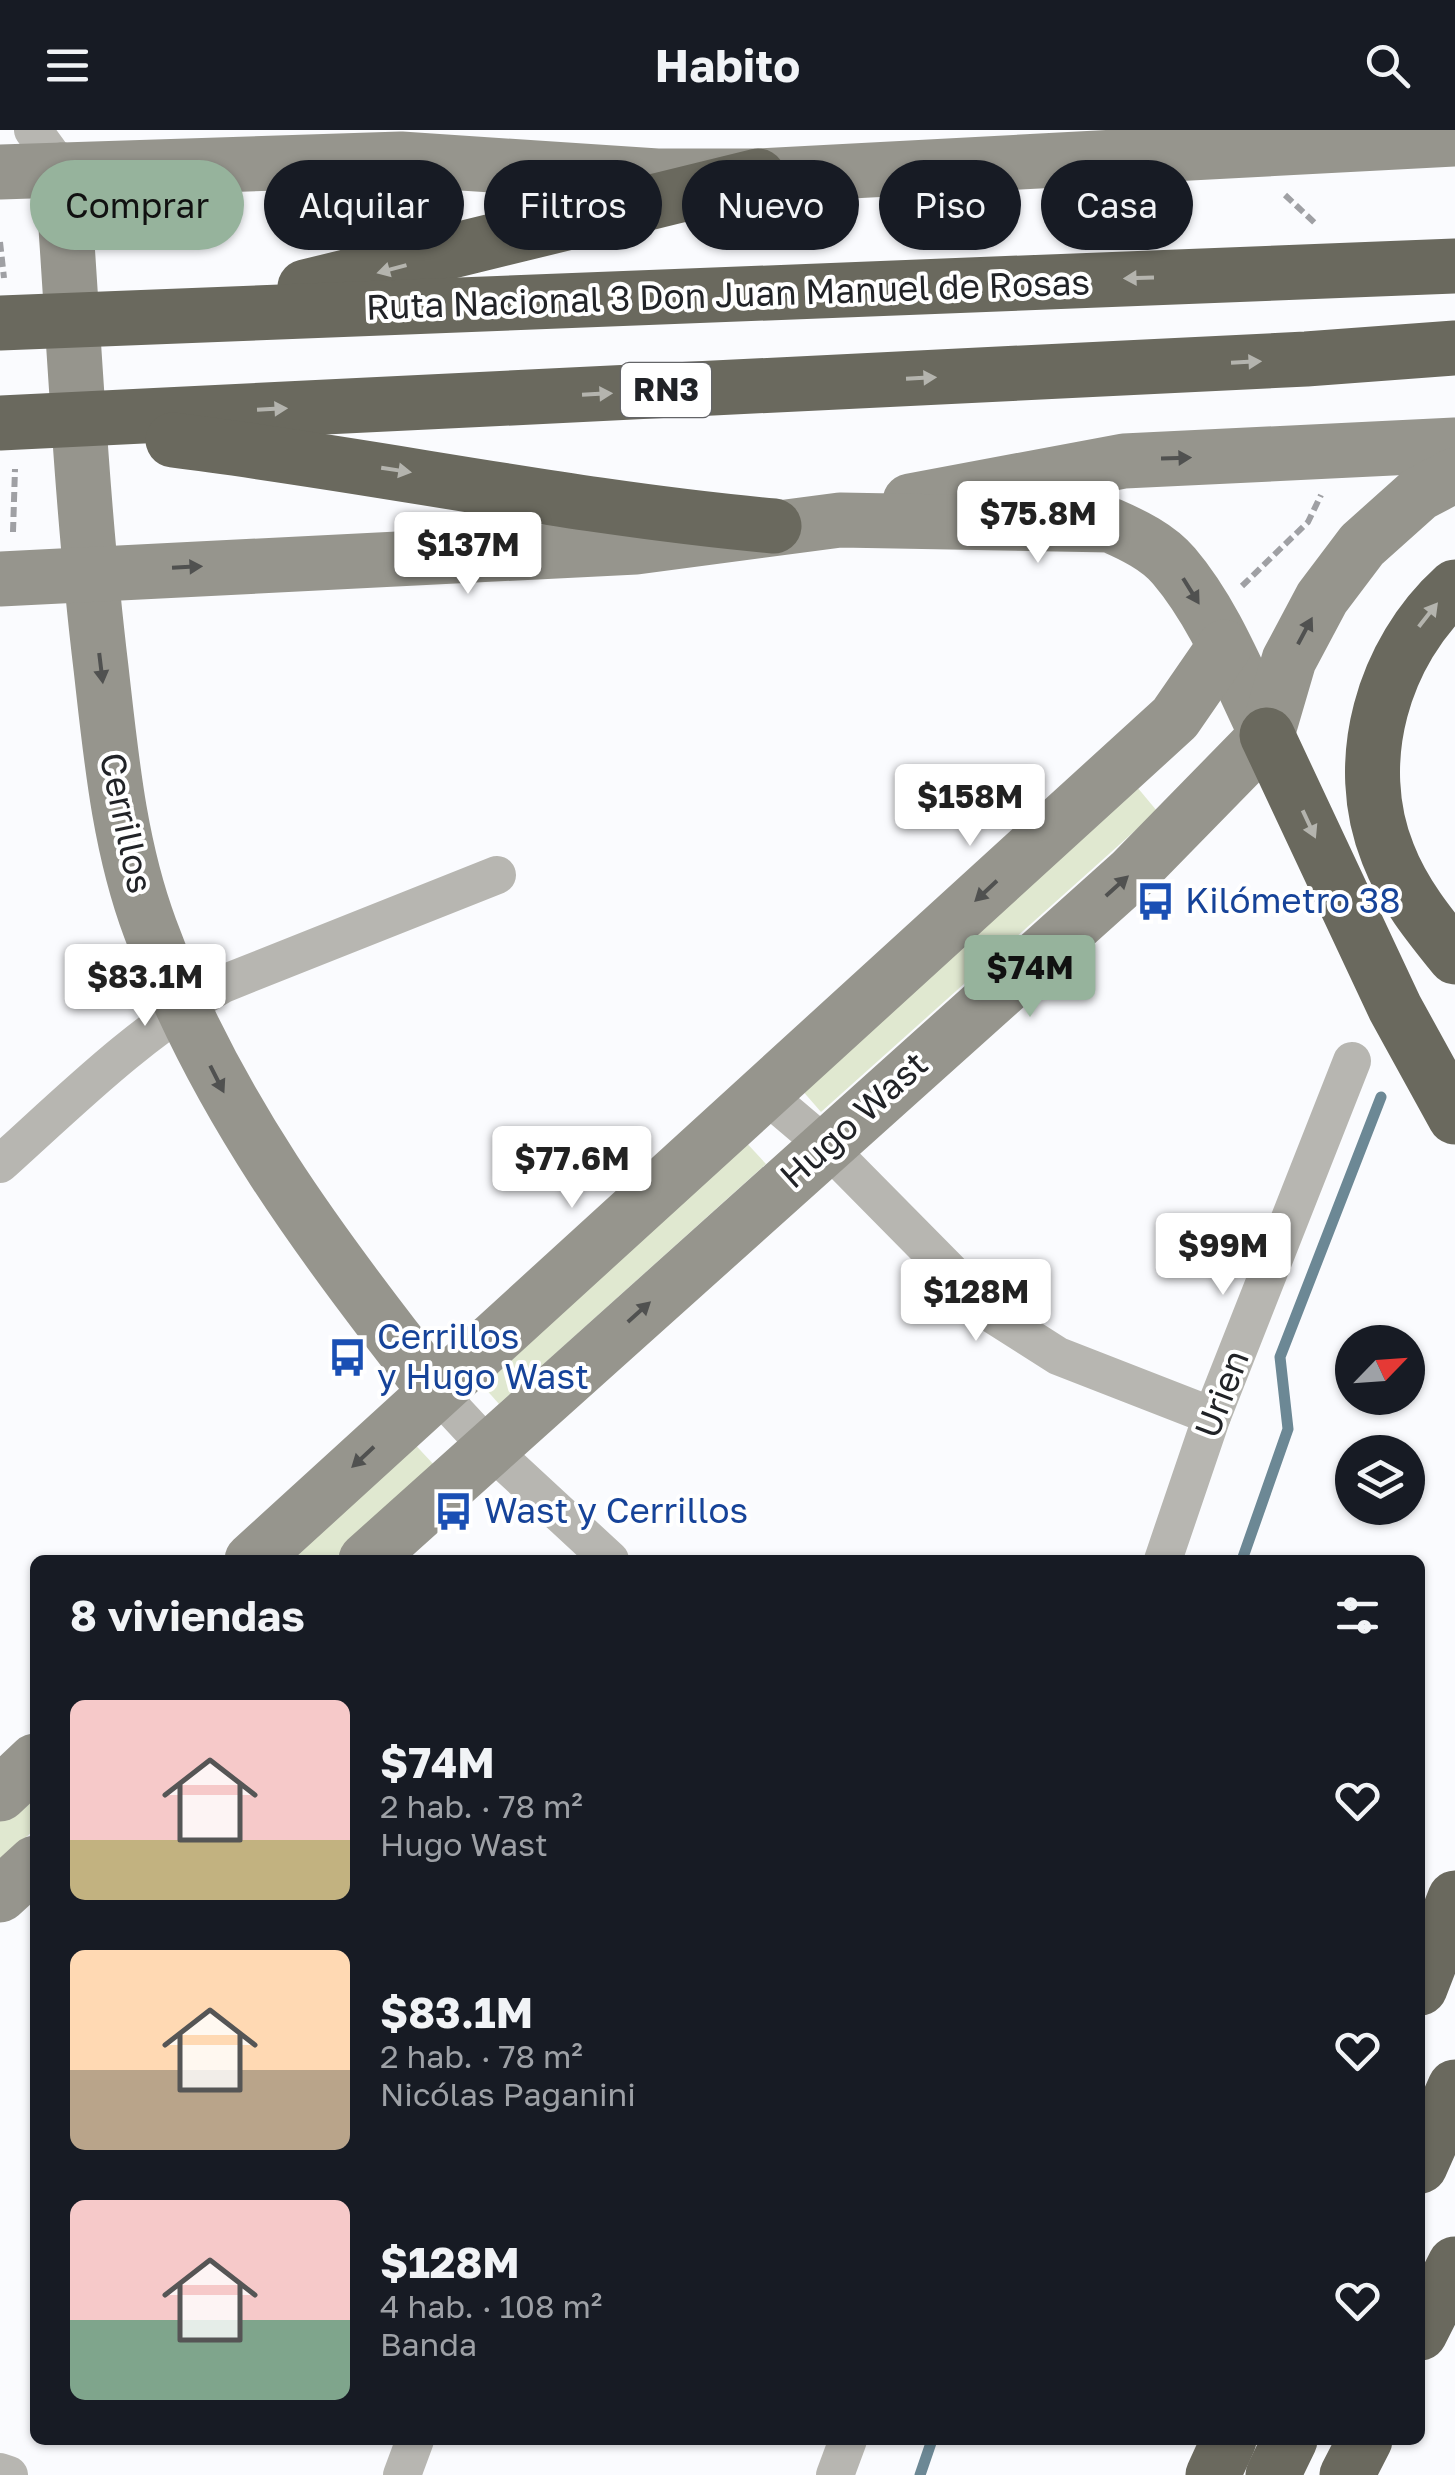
<!DOCTYPE html>
<html lang="es">
<meta charset="utf-8">
<style>
body{margin:0;font-family:"Golos Text",sans-serif;background:#242831;color:#f1f3f6;height:100vh;display:flex;flex-direction:column;font-size:38px;white-space:nowrap}
*{box-sizing:border-box;margin:0}
p{font-size:32px;color:#9ea1a6}
.icon{flex:none;width:55px;height:55px;fill:none;stroke:currentColor;stroke-width:2;stroke-linecap:round;stroke-linejoin:round}
.map{position:relative;flex:1;overflow:hidden}
.details{position:absolute;left:30px;top:1425px;width:1395px;height:890px;display:flex;flex-direction:column;background:#171b24;border-radius:15px;box-shadow:0 2px 8px #0004}
.details>*{flex:none}
.banner{position:absolute;left:30px;top:30px;width:1395px;height:90px;display:flex;gap:20px}
.needle{width:65px;rotate:65deg}
.tools{position:absolute;left:1335px;top:1195px;display:grid;gap:20px}
.tools a{display:grid;place-items:center;width:90px;height:90px;border-radius:50%;background:#171b24;box-shadow:0 2px 8px #0004;font-size:50px}
.price{position:absolute;translate:-50% -85px;padding:0 22px;border-radius:10px;background:#fff;color:#222;font-size:32px;line-height:65px;filter:drop-shadow(0 2px 5px #0008)}
.price::after{content:'';position:absolute;left:50%;top:60px;width:30px;height:22px;margin-left:-15px;background:inherit;clip-path:polygon(0 0,100% 0,50% 100%)}
.price.selected{background:#96b39c;color:#111}
ul{padding:0;list-style:none}
li{display:flex;align-items:center;gap:30px;height:250px;padding:0 40px}
li span{display:grid;place-items:center;flex:none;width:280px;height:200px;border-radius:15px;color:#555}
li>.icon{margin-inline-start:auto}
span .icon{width:120px;height:120px;fill:#fffc;stroke-width:1}
li b{font-size:42px}
h2{display:flex;justify-content:space-between;align-items:center;height:120px;padding:0 40px;font-size:42px}
.pill{padding:0 35px;border-radius:45px;background:#171b24;box-shadow:0 2px 8px #0004;font-size:35px;line-height:90px}
.pill.selected{background:#96b39c;color:#111}
header{display:flex;justify-content:space-between;align-items:center;height:130px;padding:0 40px;background:#171b24;font-size:45px;font-weight:700}
.map>svg:first-child{display:block}
.green{fill:#e0e8d0}
.lines{fill:none;stroke-linecap:round;stroke-linejoin:round}
.stream{stroke:#6c8895;stroke-width:11}
.path{stroke:#9fa0a4;stroke-width:6;stroke-dasharray:10 5;stroke-linecap:butt}
.street{stroke:#b7b6b1;stroke-width:38}
.secondary{stroke:#96958d;stroke-width:55}
.highway{stroke:#6a695e;stroke-width:55}
.oneway{fill:#b4b4ae}
.oneway2{fill:#505150}
.labels{text-anchor:middle;stroke-width:8;stroke-linejoin:round;paint-order:stroke}
.shield{fill:#fff;stroke:#646568;stroke-width:2.5}
.shield-label{font-size:32px;font-weight:bold;fill:#212327}
.street-label{font-size:35px;fill:#212327;stroke:#fff}
.transit-label{font-size:35px;fill:#164399;stroke:#fff;text-anchor:start}
</style>
<header><svg class="icon" aria-label="menu" viewBox="0 0 24 24"><path d="M4 6h16M4 12h16M4 18h16"/></svg>Habito<svg class="icon" aria-label="search" viewBox="0 0 24 24"><circle cx="10" cy="10" r="6"/><path d="M15 15l6 6"/></svg></header>
<div class="map">
<svg width="1455" height="2345" viewBox="0 0 1455 2345">
<rect width="100%" height="100%" fill="#fafbfe"/>
<g class="green">
<polygon points="1137,657 1157,681 821,982 801,959"/>
<polygon points="743,1009 766,1034 499,1274 476,1248"/>
<polygon points="407,1306 436,1337 333,1430 274,1430"/>
<polygon points="35,1654 35,1699 0,1731 0,1687"/>
</g>
<g class="lines">
<g class="stream">
<polyline points="1242,1430 1288,1299 1280,1227 1381,967"/>
<polyline points="920,2345 932,2310"/>
</g>
<g class="path">
<polyline points="1285,65 1316,94"/>
<polyline points="0,112 4,148"/>
<polyline points="13,402 15,339"/>
<polyline points="1242,456 1308,392 1321,365"/>
</g>
<g class="street">
<polyline points="33,0 62,40"/>
<polyline points="766,965 825,1015 992,1184 1058,1226 1212,1286"/>
<path d="M0,1034C71,970 139,902 223,854L497,745"/>
<polyline points="435,1260 489,1318 610,1430"/>
<polyline points="1163,1430 1212,1286 1352,931"/>
<polyline points="0,2342 9,2345"/>
<polyline points="402,2345 415,2310"/>
<polyline points="835,2345 848,2310"/>
</g>
<g class="secondary">
<path d="M62,40C74,206 81,372 101,538C111,626 119,715 150,798C214,972 321,1116 435,1260"/>
<polyline points="0,42 401,29 657,46 758,46 1455,9"/>
<polyline points="910,371 1124,331 1455,315"/>
<path d="M0,449L636,417L840,390L1110,395C1133,405 1158,417 1174,436C1215,484 1240,550 1267,605"/>
<polyline points="252,1430 1175,588 1224,517"/>
<polyline points="366,1430 1132,743 1267,605 1289,530 1322,468 1362,415 1419,364 1455,345"/>
<polyline points="0,1664 35,1631"/>
<polyline points="0,1765 35,1733"/>
</g>
<g class="highway">
<polyline points="305,157 758,46"/>
<polyline points="0,193 1455,136"/>
<polyline points="0,293 1306,229 1455,218"/>
<path d="M173,310C374,335 573,378 774,396"/>
<path d="M1455,457C1383,522 1351,632 1388,724C1403,763 1429,795 1455,827"/>
<polyline points="1267,605 1395,878 1455,987"/>
<polyline points="1420,1858 1455,1768"/>
<polyline points="1420,2036 1455,1957"/>
<polyline points="1420,2203 1455,2134"/>
<polyline points="1213,2345 1229,2310"/>
<polyline points="1273,2345 1290,2310"/>
<polyline points="1347,2345 1365,2310"/>
</g>
</g>
<defs><path id="oneway-solid" d="M-6-.8H1V-3.2L6.5 0L1 3.2V.8H-6Z" transform="scale(2.5)"/></defs>
<g class="oneway">
<use href="#oneway-solid" transform="translate(392 139) rotate(165)"/>
<use href="#oneway-solid" transform="translate(1139 148) rotate(178)"/>
<use href="#oneway-solid" transform="translate(1246 232) rotate(-3)"/>
<use href="#oneway-solid" transform="translate(921 248) rotate(-3)"/>
<use href="#oneway-solid" transform="translate(597 264) rotate(-3)"/>
<use href="#oneway-solid" transform="translate(272 279) rotate(-3)"/>
<use href="#oneway-solid" transform="translate(396 340) rotate(9)"/>
<use href="#oneway-solid" transform="translate(1428 485) rotate(-52)"/>
<use href="#oneway-solid" transform="translate(1309 694) rotate(65)"/>
</g>
<g class="oneway2">
<use href="#oneway-solid" transform="translate(1176 328) rotate(-2)"/>
<use href="#oneway-solid" transform="translate(187 437) rotate(-3)"/>
<use href="#oneway-solid" transform="translate(1191 461) rotate(58)"/>
<use href="#oneway-solid" transform="translate(1305 501) rotate(-62)"/>
<use href="#oneway-solid" transform="translate(101 538) rotate(83)"/>
<use href="#oneway-solid" transform="translate(1117 756) rotate(-42)"/>
<use href="#oneway-solid" transform="translate(986 761) rotate(137)"/>
<use href="#oneway-solid" transform="translate(217 949) rotate(63)"/>
<use href="#oneway-solid" transform="translate(639 1182) rotate(-42)"/>
<use href="#oneway-solid" transform="translate(363 1327) rotate(137)"/>
</g>
<defs>
<symbol id="bus-bare" viewBox="-9 -9 18 18"><path d="M-5-6H5V4H4V6H2V4H-2V6H-4V4H-5ZM-3.5-4V0h7V-4ZM-3.5 1.2v1.5H-2V1.2ZM2 1.2v1.5H3.5V1.2Z" fill="#1a4fb4" stroke="#fff" stroke-width="2.5" paint-order="stroke"/></symbol>
</defs>
<g fill-rule="evenodd">
<use href="#bus-bare" x="1128" y="744" width="55" height="55"/>
<use href="#bus-bare" x="320" y="1200" width="55" height="55"/>
<use href="#bus-bare" x="426" y="1354" width="55" height="55"/>
</g>
<g class="labels">
<rect class="shield" x="621" y="233" width="90" height="54" rx="8"/>
<g class="shield-label">
<text x="666" y="271">RN3</text>
</g>
<g class="street-label">
<text transform="translate(728 165) rotate(-2)" y="12">Ruta Nacional 3 Don Juan Manuel de Rosas</text>
<text transform="translate(126 693) rotate(78)" y="12">Cerrillos</text>
<text transform="translate(854 990) rotate(-42)" y="12">Hugo Wast</text>
<text transform="translate(1222 1264) rotate(-69)" y="12">Urien</text>
</g>
<g class="transit-label">
<text x="1185" y="783">Kilómetro 38</text>
<text x="377" y="1219">Cerrillos<tspan x="377" dy="40">y Hugo Wast</tspan></text>
<text x="484" y="1393">Wast y Cerrillos</text>
</g>
</g>
</svg>
<div class="tools">
<a><svg class="needle" viewBox="-14 -14 28 28"><path d="M0-13l5 13h-10z" fill="#e53935"/><path d="M0 13l5-13h-10z" fill="#9ea1a6"/></svg></a>
<a><svg class="icon" aria-label="layers" viewBox="0 0 24 24"><path d="M12 4l9 5-9 5-9-5zM3 14l9 5 9-5"/></svg></a>
</div>
<b class="price" style="left:1038px;top:436px">$75.8M</b>
<b class="price" style="left:468px;top:467px">$137M</b>
<b class="price" style="left:970px;top:719px">$158M</b>
<b class="price selected" style="left:1030px;top:890px">$74M</b>
<b class="price" style="left:145px;top:899px">$83.1M</b>
<b class="price" style="left:572px;top:1081px">$77.6M</b>
<b class="price" style="left:1223px;top:1168px">$99M</b>
<b class="price" style="left:976px;top:1214px">$128M</b>
<div class="banner">
<a class="pill selected">Comprar</a>
<a class="pill">Alquilar</a>
<a class="pill">Filtros</a>
<a class="pill">Nuevo</a>
<a class="pill">Piso</a>
<a class="pill">Casa</a>
</div>
<section class="details">
<h2>8 viviendas<svg class="icon" aria-label="filters" viewBox="0 0 24 24"><path d="M4 7h16M4 17h16"/><circle cx="9" cy="7" r="2"/><circle cx="15" cy="17" r="2"/></svg></h2>
<ul>
<li><span style="background:linear-gradient(#f6c9c9 70%,#c2b280 0)"><svg class="icon" aria-label="home" viewBox="0 0 24 24"><path d="M3 11l9-7 9 7M6 9v11h12V9"/></svg></span><div><b>$74M</b><p>2 hab. · 78 m²</p><p>Hugo Wast</p></div><svg class="icon" aria-label="heart" viewBox="0 0 24 24"><path d="M12 20l-8-8c-3-5 5-10 8-4 3-6 11-1 8 4z"/></svg></li>
<li><span style="background:linear-gradient(#ffd9b3 60%,#b9a48a 0)"><svg class="icon" aria-label="home" viewBox="0 0 24 24"><path d="M3 11l9-7 9 7M6 9v11h12V9"/></svg></span><div><b>$83.1M</b><p>2 hab. · 78 m²</p><p>Nicólas Paganini</p></div><svg class="icon" aria-label="heart" viewBox="0 0 24 24"><path d="M12 20l-8-8c-3-5 5-10 8-4 3-6 11-1 8 4z"/></svg></li>
<li><span style="background:linear-gradient(#f6c9c9 60%,#7fa58c 0)"><svg class="icon" aria-label="home" viewBox="0 0 24 24"><path d="M3 11l9-7 9 7M6 9v11h12V9"/></svg></span><div><b>$128M</b><p>4 hab. · 108 m²</p><p>Banda</p></div><svg class="icon" aria-label="heart" viewBox="0 0 24 24"><path d="M12 20l-8-8c-3-5 5-10 8-4 3-6 11-1 8 4z"/></svg></li>
</ul>
</section>
</div>
